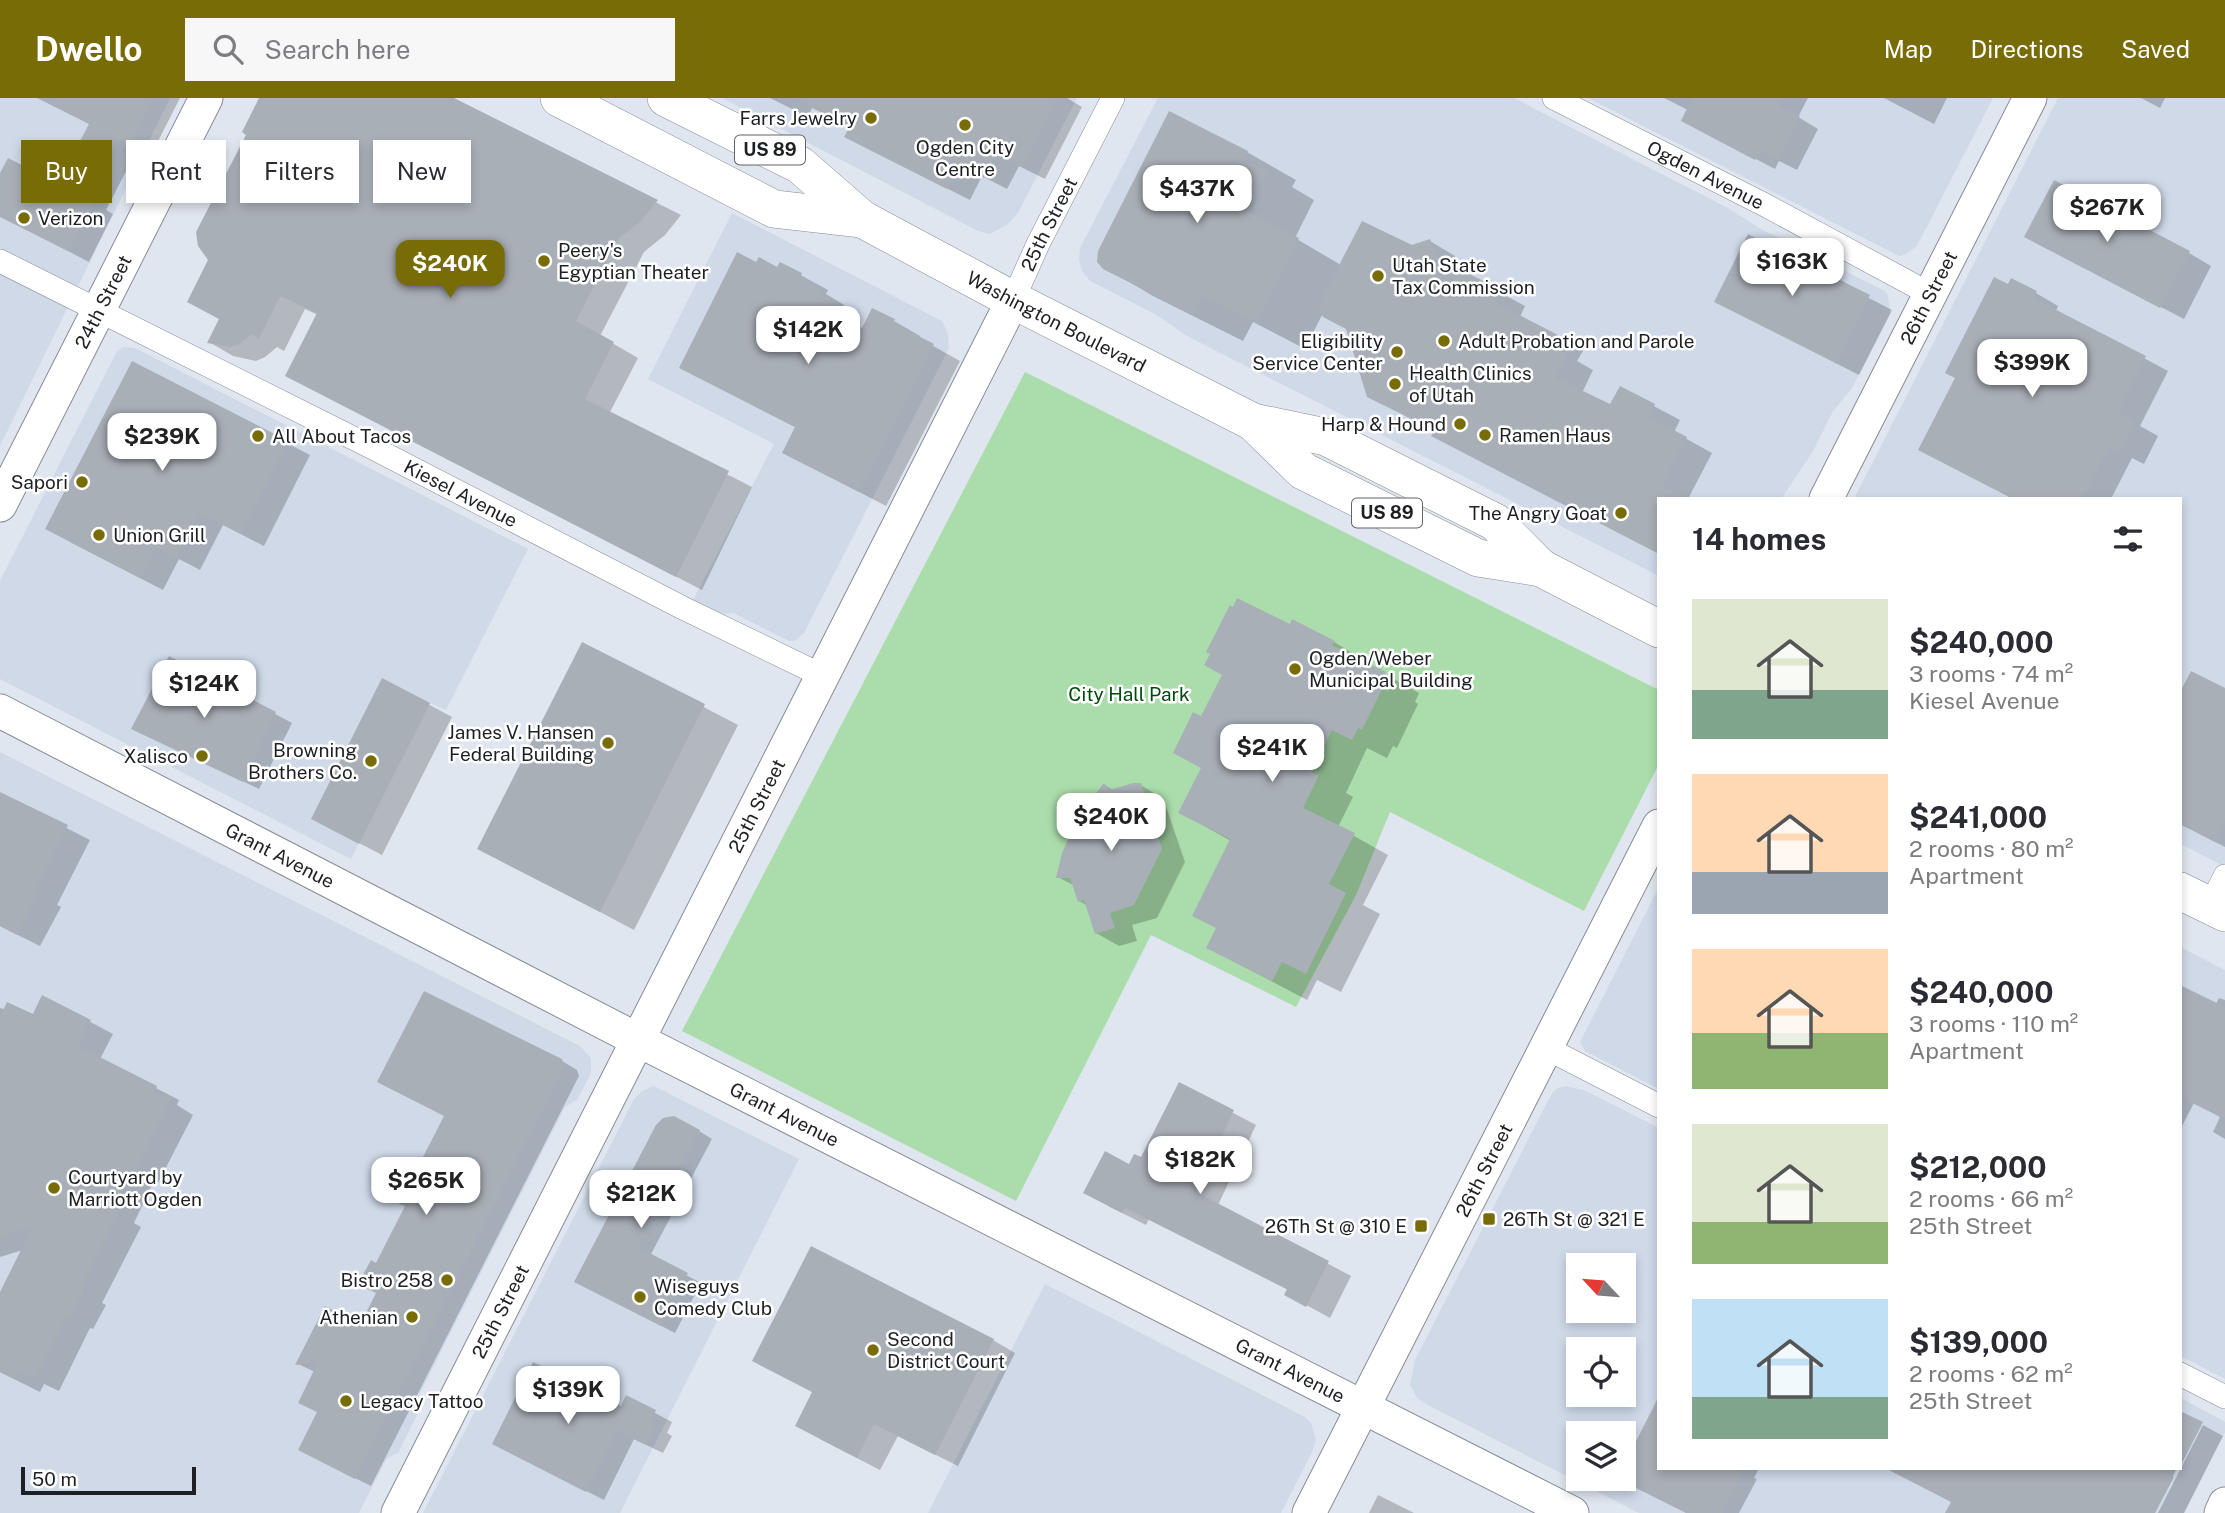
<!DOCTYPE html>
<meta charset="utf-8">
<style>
body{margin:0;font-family:"Public Sans",sans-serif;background:#f7f7f7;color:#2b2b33;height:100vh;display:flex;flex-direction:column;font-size:26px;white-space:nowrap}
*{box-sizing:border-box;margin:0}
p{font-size:23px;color:#7c7c81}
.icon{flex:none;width:38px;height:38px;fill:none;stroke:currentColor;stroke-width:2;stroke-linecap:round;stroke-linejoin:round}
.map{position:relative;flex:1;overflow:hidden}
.side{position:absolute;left:1657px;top:399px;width:525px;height:973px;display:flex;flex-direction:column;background:#fff;border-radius:0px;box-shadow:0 4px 10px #0003}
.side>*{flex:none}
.banner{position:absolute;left:21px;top:42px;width:665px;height:63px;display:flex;gap:14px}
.needle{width:46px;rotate:296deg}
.controls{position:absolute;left:1566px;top:1155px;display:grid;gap:14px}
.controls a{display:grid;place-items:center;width:70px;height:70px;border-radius:0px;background:#fff;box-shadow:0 4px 10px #0003;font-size:35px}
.scale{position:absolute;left:21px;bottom:18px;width:175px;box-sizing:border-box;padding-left:7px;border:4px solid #1e2023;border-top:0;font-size:19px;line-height:24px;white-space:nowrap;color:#1e2023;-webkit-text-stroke:5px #fff;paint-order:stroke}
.price{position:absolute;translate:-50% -60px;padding:0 16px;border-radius:14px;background:#fff;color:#222;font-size:23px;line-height:46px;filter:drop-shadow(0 2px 4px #0008)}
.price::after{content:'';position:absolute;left:50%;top:42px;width:21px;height:16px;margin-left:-10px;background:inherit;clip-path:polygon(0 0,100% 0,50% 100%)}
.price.on{background:#786c06;color:#fff}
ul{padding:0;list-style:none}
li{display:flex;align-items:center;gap:21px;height:175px;padding:0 35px}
li span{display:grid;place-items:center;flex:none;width:196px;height:140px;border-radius:0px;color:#555}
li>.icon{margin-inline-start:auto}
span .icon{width:84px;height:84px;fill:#fffc;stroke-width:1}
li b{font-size:30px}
h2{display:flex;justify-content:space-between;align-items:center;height:84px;padding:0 35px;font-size:30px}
.chip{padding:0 24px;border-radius:0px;background:#fff;box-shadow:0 4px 10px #0003;font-size:24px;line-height:63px}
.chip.on{background:#786c06;color:#fff}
header{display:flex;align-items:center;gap:42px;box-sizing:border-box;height:98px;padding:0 35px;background:#786c06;color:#fff}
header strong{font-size:33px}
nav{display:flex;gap:38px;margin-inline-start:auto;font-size:24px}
.search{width:490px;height:63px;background:#f7f7f7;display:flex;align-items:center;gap:18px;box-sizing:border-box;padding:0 24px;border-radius:0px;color:#7c7c81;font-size:26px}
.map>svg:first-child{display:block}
.built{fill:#cfd9e8;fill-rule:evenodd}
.green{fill:#abdcab}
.shadow{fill:#0003}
.building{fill:#a9afb7}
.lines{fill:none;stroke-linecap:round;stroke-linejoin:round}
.street-casing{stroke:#878d94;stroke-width:24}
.secondary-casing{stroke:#878d94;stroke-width:35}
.primary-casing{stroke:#878d94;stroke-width:38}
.street{stroke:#fff;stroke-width:23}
.secondary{stroke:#fff;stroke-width:33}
.primary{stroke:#fff;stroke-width:37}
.poi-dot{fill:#786c06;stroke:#fff;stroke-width:2.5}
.labels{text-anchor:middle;stroke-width:5;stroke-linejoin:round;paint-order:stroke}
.shield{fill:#fff;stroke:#626365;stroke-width:2}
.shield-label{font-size:18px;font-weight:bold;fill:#1e2023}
.poi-label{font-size:19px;fill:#1e2023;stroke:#fff;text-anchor:start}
.street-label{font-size:19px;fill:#1e2023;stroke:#fff}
.park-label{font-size:19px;fill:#02490e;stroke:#fff}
</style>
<header>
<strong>Dwello</strong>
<div class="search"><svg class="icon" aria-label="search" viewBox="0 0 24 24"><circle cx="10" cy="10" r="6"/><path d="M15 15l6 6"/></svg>Search here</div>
<nav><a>Map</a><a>Directions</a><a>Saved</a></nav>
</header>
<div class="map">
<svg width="2225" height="1415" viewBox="0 0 2225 1415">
<rect width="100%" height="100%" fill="#e0e6ef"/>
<g class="built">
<polygon points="0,0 170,0 0,348"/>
<polygon points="722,0 1077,0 1018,115 1008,126 990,136 978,133"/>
<polygon points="1158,0 1514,0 1728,110 1761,131 1885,193 1888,198 1890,216 1851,292 1833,313 1812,355 1781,401 1659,401 1659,478 1187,238 1155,216 1090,183 1082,173 1079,162 1080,150"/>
<polygon points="1588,0 1993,0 1917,148 1906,156 1899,158"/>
<polygon points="2058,0 2225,0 2225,769 2181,746 2180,401 1854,401"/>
<polygon points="732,115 942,223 948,236 949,250 804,535 795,543 789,543 733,515 723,516 693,502 774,346 648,281"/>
<polygon points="123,249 135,250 528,451 446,612 430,605 351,761 0,581 0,483 117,253"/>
<polygon points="0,654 580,948 591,960 591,975 577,1002 565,1009 415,1305 417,1317 398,1355 387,1360 359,1415 0,1415"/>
<polygon points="1659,789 1659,991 1585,953 1580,944"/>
<polygon points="2180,849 2225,872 2225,1281 2181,1258"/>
<polygon points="654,988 799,1061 620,1415 423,1415 634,1001 642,993"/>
<path d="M1566,988L1586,993L1659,1030V1370H2180L2181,1300L2225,1324V1334L2184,1415H1639L1424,1305L1417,1300L1410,1287L1415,1262L1551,997L1556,991ZM1578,1167H1624V1213H1578ZM1578,1251H1624V1297H1578ZM1578,1335H1624V1381H1578Z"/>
<polygon points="1045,1186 1305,1319 1311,1325 1316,1342 1312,1354 1281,1415 928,1415"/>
</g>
<polygon class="green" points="1025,274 1659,592 1659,666 1584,813 1390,714 1356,797 1296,909 1151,837 1016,1103 682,933"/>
<g class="shadow">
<polygon points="40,0 180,0 151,57 138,50 106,112 113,116 89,164 0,118 0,79 59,87 90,26"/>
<polygon points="261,0 450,0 681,117 665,137 644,154 600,238 638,260 609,316 752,389 702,492 287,278 318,217 305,211 284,253 277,249 265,259 256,263 233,258 209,244 221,222 210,162"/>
<polygon points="770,0 1067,0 1082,9 1045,81 1019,68 1007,91 982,78 970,102 869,51 852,29 812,10 808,19"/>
<polygon points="1664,0 1808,0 1798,19 1818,31 1797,72 1779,63 1775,71 1702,33 1688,12"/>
<polygon points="1884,0 1947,0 1934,26"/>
<polygon points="2141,0 2165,0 2160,10"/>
<polygon points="1247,54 1296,82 1292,89 1314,102 1295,140 1341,167 1430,143 1455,158 1460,173 1525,208 1520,219 1583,253 1577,263 1593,272 1582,295 1611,309 1620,290 1680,322 1674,334 1712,355 1688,401 1659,401 1659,455 1369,298 1348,231 1322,217 1305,251 1253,224 1243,243 1153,198 1104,169"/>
<polygon points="1749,138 1892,212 1859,277 1739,216"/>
<polygon points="2049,151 2189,155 2211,168 2184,221"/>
<polygon points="757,166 778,171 780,166 828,192 826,196 844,207 842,210 860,221 856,229 863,232 894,223 920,238 919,240 960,263 886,408 784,355 797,330 681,270"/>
<polygon points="2008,189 2036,195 2058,208 2056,213 2168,273 2140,328 2158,338 2144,366 2132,360 2111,401 2014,401"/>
<polygon points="133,265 310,357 264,448 223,427 200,472 179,461 163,492 70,444"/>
<polygon points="1291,528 1334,544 1368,564 1367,566 1419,595 1415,604 1418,606 1397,650 1393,648 1387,660 1367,650 1346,695 1353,699 1338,729 1388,757 1363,807 1380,816 1341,894 1317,882 1307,902 1208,850 1218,831 1231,743 1181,715 1203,671 1202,620"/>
<polygon points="583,546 738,627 634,832 479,750"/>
<polygon points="170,560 292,625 259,691 133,631"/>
<polygon points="383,582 452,619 382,757 336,733"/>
<polygon points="2225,592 2225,749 2180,726 2180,598"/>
<polygon points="1105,687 1114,693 1140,687 1163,700 1185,764 1157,820 1132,827 1137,843 1119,848 1096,835 1088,808 1079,803 1075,788 1058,779"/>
<polygon points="0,696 90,742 57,807 61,809 40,848 0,828"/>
<polygon points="2180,889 2216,906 2219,900 2225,902 2225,1041 2213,1034 2220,1019 2194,1005 2180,1032"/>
<polygon points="43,899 113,936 100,961 179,1002 177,1007 193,1017 157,1087 153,1085 134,1125 141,1129 102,1205 106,1207 93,1231 90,1230 59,1293 44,1286 40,1294 0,1274 0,1198 23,1152 0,1159 0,910 33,919"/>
<polygon points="562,963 577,972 579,978 371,1388 315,1360 319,1314 315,1274 298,1266 361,1229 378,1195 377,1167"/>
<polygon points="1180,987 1256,1027 1218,1107 1351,1178 1330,1220 1286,1196 1288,1192 1149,1121 1146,1127 1108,1108 1130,1069 1142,1061"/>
<polygon points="699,1033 712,1041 650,1158 701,1185 675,1235 590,1191"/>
<polygon points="993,1242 1015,1255 958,1368 898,1338 880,1372 820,1341"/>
<polygon points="627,1300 672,1324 667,1335 672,1338 663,1355 634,1341 604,1402 511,1355 621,1310"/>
<polygon points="1659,1317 1659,1370 1759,1370 1754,1380 1757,1381 1739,1415 1687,1415 1621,1381 1624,1381 1624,1371"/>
<polygon points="2203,1327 2223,1338 2184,1415 2158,1415"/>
<polygon points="1887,1370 2177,1370 2154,1415 1947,1415 1952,1404"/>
<polygon points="1378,1397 1414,1415 1369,1415"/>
</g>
<g class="building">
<polygon points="37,0 154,0 130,47 117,40 86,99 94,103 68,153 0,119 0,75 8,60 58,85 89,26"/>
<polygon points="259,0 454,0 658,102 640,124 619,140 576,223 614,244 585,301 729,373 676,479 285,278 317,215 280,198 259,241 251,236 240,246 230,249 207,245 219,221 187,204 208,162 198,148 196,134 246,37 242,34"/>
<polygon points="793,0 1058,0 1022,69 996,56 984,80 959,67 947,91 844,39 850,28"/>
<polygon points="1692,0 1784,0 1780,8 1800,18 1778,62 1760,53 1755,62 1681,23"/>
<polygon points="1169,13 1248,53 1244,61 1267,72 1246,113 1299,140 1256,224 1203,198 1194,217 1103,171 1097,164 1098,153"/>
<polygon points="2054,82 2190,153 2160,210 2024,139"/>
<polygon points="1362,123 1412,147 1430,141 1436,159 1501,192 1494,204 1558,237 1552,248 1568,256 1556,280 1610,306 1620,288 1655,306 1649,319 1687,339 1662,387 1689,401 1659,401 1659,456 1431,338 1434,332 1367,299 1346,231 1323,219 1319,210 1321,202"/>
<polygon points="1748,136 1870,197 1836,265 1714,204"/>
<polygon points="737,154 756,164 759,159 777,169 780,164 802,175 800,180 819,190 816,195 835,204 830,214 862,230 872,210 895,221 893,225 934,246 859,394 782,355 795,329 679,270"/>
<polygon points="1994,179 2008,186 2011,180 2037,193 2033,200 2146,258 2118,314 2136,324 2120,354 2109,349 2082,401 2013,401 1918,352 1955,280 1945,275"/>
<polygon points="132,263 288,343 241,436 200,415 176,460 156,450 140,480 45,431"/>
<polygon points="1237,500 1290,526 1292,521 1335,543 1332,547 1386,574 1381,583 1385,585 1362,632 1358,630 1352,642 1332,632 1312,674 1319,677 1303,710 1355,735 1329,786 1346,795 1306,876 1282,864 1272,883 1206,850 1216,830 1192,818 1230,741 1178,715 1201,670 1173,655 1193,614 1201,618 1222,577 1204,567 1210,556 1206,554 1230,507 1233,509"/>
<polygon points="582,544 705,606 600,814 477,751"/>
<polygon points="169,558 276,614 243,684 131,631"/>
<polygon points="2191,573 2225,590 2225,724 2215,744 2180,726 2180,594"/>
<polygon points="382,580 430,605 359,746 311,721"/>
<polygon points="1104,685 1110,692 1133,685 1141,685 1162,751 1134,807 1110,815 1115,830 1095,836 1084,802 1078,804 1070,780 1056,780 1062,755 1072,733 1085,710"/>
<polygon points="0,694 68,727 35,793 39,794 17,837 0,828"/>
<polygon points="2180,887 2225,909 2225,1021 2180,999"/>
<polygon points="424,893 562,961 564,969 355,1381 298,1352 317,1314 298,1305 318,1264 295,1267 325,1208 360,1227 376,1195 358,1186 371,1162 376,1165 405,1108 399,1106 444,1018 377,984"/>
<polygon points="42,897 91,922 78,948 157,988 155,994 171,1002 134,1075 130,1073 112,1110 119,1114 80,1191 84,1192 70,1220 67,1218 35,1281 20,1274 16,1282 0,1274 0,1194 33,1128 0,1139 0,919 7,904 33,916"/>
<polygon points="1179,984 1234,1012 1196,1094 1329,1163 1306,1209 1284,1197 1287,1191 1125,1110 1122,1115 1083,1095 1105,1053 1129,1066 1134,1056 1141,1059"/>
<polygon points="674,1018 700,1032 638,1149 688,1175 661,1228 574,1184 656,1027 663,1020"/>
<polygon points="811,1148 994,1241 935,1357 874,1326 857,1360 795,1328 812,1294 752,1263"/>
<polygon points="533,1264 621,1308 626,1297 656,1312 651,1324 656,1327 646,1347 617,1333 586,1394 492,1346"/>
<polygon points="1659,1298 1659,1370 1745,1370 1722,1415 1686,1415 1624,1384 1624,1367"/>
<polygon points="2180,1313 2203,1324 2180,1369"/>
<polygon points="1885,1370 2157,1370 2174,1379 2155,1415 1945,1415 1951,1404"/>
</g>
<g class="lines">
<defs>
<g id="street">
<path id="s1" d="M1554,0L1765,107L1930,196"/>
<path id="s2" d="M0,163L375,351L683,510L823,578"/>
<path id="s3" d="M1013,202L1038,146L1113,0"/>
<polyline points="2210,808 2225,778"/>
<polyline points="1546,950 1659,1008"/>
<polyline points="2180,1276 2225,1299"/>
</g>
<g id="secondary">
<path id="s4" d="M1826,401L2030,0"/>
<path id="s5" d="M0,407L206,0"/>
<path id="s6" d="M0,613L638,942L1572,1415"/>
<path id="s7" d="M398,1415L1013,202"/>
<path id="s8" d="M1309,1415L1659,728"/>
<polyline points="2221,1415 2225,1406"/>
</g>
<g id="primary">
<polyline points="559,0 774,111 862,121"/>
<path id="s9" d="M666,0L800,67L862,121L1013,202L1253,324L1326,339L1495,424L1541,470"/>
<polyline points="1253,324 1303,373 1478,460 1541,470 1659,531"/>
<polyline points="2180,793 2225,815"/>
</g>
</defs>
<use href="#street" class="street-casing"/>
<use href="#secondary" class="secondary-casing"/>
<use href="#primary" class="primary-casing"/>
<use href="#street" class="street"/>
<use href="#secondary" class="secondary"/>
<use href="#primary" class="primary"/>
</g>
<g class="poi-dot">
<circle cx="871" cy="20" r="7"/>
<circle cx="965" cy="27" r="7"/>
<circle cx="24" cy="120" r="7"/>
<circle cx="544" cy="163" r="7"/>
<circle cx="1378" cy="178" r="7"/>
<circle cx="1444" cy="243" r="7"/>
<circle cx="1397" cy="254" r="7"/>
<circle cx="1395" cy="286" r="7"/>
<circle cx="1460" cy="326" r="7"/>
<circle cx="1485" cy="337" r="7"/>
<circle cx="258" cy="338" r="7"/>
<circle cx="82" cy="384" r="7"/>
<circle cx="1621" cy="415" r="7"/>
<circle cx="99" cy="437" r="7"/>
<circle cx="1295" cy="571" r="7"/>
<circle cx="608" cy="645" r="7"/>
<circle cx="202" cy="658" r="7"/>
<circle cx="371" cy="663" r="7"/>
<circle cx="54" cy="1090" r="7"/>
<rect x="1482" y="1114" width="14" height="14" rx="3.5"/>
<rect x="1414" y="1121" width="14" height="14" rx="3.5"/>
<circle cx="447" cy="1182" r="7"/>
<circle cx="640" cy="1199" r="7"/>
<circle cx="412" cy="1219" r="7"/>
<circle cx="873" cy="1252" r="7"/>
<circle cx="346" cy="1303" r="7"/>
</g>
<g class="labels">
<g class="shield">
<rect x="735" y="37.5" width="70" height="29" rx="5"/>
<rect x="1352" y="400.5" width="70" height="29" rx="5"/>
</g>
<g class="shield-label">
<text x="770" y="58">US 89</text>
<text x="1387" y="421">US 89</text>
</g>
<g class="poi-label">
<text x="857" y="27" text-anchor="end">Farrs Jewelry</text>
<text x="965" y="56" text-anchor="middle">Ogden City<tspan x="965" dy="22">Centre</tspan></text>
<text x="38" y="127">Verizon</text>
<text x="558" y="159">Peery's<tspan x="558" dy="22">Egyptian Theater</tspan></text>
<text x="1392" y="174">Utah State<tspan x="1392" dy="22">Tax Commission</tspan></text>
<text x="1383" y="250" text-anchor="end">Eligibility<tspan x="1383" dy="22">Service Center</tspan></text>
<text x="1458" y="250">Adult Probation and Parole</text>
<text x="1409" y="282">Health Clinics<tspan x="1409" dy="22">of Utah</tspan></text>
<text x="1446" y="333" text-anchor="end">Harp &amp; Hound</text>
<text x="1499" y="344">Ramen Haus</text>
<text x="272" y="345">All About Tacos</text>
<text x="68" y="391" text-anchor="end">Sapori</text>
<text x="1607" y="422" text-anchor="end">The Angry Goat</text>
<text x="113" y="444">Union Grill</text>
<text x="1309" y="567">Ogden/Weber<tspan x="1309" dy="22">Municipal Building</tspan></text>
<text x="594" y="641" text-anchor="end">James V. Hansen<tspan x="594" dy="22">Federal Building</tspan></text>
<text x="357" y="659" text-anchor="end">Browning<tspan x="357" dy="22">Brothers Co.</tspan></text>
<text x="188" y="665" text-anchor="end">Xalisco</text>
<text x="68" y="1086">Courtyard by<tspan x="68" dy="22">Marriott Ogden</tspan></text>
<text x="1503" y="1128">26Th St @ 321 E</text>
<text x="1407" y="1135" text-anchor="end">26Th St @ 310 E</text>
<text x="433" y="1189" text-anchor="end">Bistro 258</text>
<text x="654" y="1195">Wiseguys<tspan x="654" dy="22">Comedy Club</tspan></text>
<text x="398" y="1226" text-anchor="end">Athenian</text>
<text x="887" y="1248">Second<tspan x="887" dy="22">District Court</tspan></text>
<text x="360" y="1310">Legacy Tattoo</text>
</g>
<g class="street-label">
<text dy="7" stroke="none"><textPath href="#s1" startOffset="170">Ogden Avenue</textPath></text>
<text dy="7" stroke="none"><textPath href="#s3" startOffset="84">25th Street</textPath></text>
<text dy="7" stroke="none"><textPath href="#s4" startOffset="226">26th Street</textPath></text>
<text dy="7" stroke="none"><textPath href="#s5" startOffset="228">24th Street</textPath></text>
<text dy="7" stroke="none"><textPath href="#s9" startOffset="452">Washington Boulevard</textPath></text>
<text dy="7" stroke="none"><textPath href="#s2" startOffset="516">Kiesel Avenue</textPath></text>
<text dy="7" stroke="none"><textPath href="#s7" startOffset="793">25th Street</textPath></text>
<text dy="7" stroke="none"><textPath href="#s6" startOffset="315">Grant Avenue</textPath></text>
<text dy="7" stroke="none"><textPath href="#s6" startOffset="882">Grant Avenue</textPath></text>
<text dy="7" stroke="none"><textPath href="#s8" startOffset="385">26th Street</textPath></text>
<text dy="7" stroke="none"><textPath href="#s7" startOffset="226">25th Street</textPath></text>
<text dy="7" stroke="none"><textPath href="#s6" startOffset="1449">Grant Avenue</textPath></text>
</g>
<g class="park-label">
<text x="1129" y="603">City Hall Park</text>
</g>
</g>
</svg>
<div class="controls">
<a><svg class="needle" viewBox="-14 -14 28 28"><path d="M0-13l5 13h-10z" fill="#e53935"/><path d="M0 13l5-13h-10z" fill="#7c7c81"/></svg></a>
<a><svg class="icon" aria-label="locate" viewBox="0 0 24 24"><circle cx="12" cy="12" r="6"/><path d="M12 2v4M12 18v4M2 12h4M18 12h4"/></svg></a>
<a><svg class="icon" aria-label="layers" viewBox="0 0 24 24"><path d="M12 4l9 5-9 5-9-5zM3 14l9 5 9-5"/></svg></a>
</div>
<div class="scale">50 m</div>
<b class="price" style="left:1197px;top:127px">$437K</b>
<b class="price" style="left:2107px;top:146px">$267K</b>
<b class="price" style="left:1792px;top:200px">$163K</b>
<b class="price on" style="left:450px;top:202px">$240K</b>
<b class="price" style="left:808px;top:268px">$142K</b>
<b class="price" style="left:2032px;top:301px">$399K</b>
<b class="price" style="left:162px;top:375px">$239K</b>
<b class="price" style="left:204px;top:622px">$124K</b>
<b class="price" style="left:1272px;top:686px">$241K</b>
<b class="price" style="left:1111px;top:755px">$240K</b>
<b class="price" style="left:1200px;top:1098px">$182K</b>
<b class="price" style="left:426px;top:1119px">$265K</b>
<b class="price" style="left:641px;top:1132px">$212K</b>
<b class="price" style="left:568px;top:1328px">$139K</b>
<div class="banner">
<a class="chip on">Buy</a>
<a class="chip">Rent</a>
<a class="chip">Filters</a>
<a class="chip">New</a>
</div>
<section class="side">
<h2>14 homes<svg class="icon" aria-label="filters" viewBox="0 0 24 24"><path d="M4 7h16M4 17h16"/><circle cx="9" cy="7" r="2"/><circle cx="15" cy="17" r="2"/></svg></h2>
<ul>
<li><span style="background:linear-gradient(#dfe7d0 65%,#7fa58c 0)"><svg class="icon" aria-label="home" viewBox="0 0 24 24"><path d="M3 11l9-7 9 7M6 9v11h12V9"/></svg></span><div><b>$240,000</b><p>3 rooms · 74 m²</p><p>Kiesel Avenue</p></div></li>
<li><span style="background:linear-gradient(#ffd9b3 70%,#9aa5b1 0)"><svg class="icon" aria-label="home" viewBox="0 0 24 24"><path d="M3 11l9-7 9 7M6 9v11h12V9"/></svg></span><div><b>$241,000</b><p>2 rooms · 80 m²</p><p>Apartment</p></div></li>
<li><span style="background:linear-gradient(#ffd9b3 60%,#8fb573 0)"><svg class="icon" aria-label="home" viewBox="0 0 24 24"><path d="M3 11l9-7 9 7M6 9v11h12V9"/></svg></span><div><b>$240,000</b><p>3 rooms · 110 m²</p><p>Apartment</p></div></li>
<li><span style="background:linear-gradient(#dfe7d0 70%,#8fb573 0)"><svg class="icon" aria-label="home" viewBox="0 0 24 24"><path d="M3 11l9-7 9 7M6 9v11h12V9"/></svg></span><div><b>$212,000</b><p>2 rooms · 66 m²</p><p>25th Street</p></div></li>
<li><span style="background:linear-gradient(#bfe0f5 70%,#7fa58c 0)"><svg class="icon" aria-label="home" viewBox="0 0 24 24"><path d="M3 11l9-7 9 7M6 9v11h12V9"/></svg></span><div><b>$139,000</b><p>2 rooms · 62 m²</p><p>25th Street</p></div></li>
</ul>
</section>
</div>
